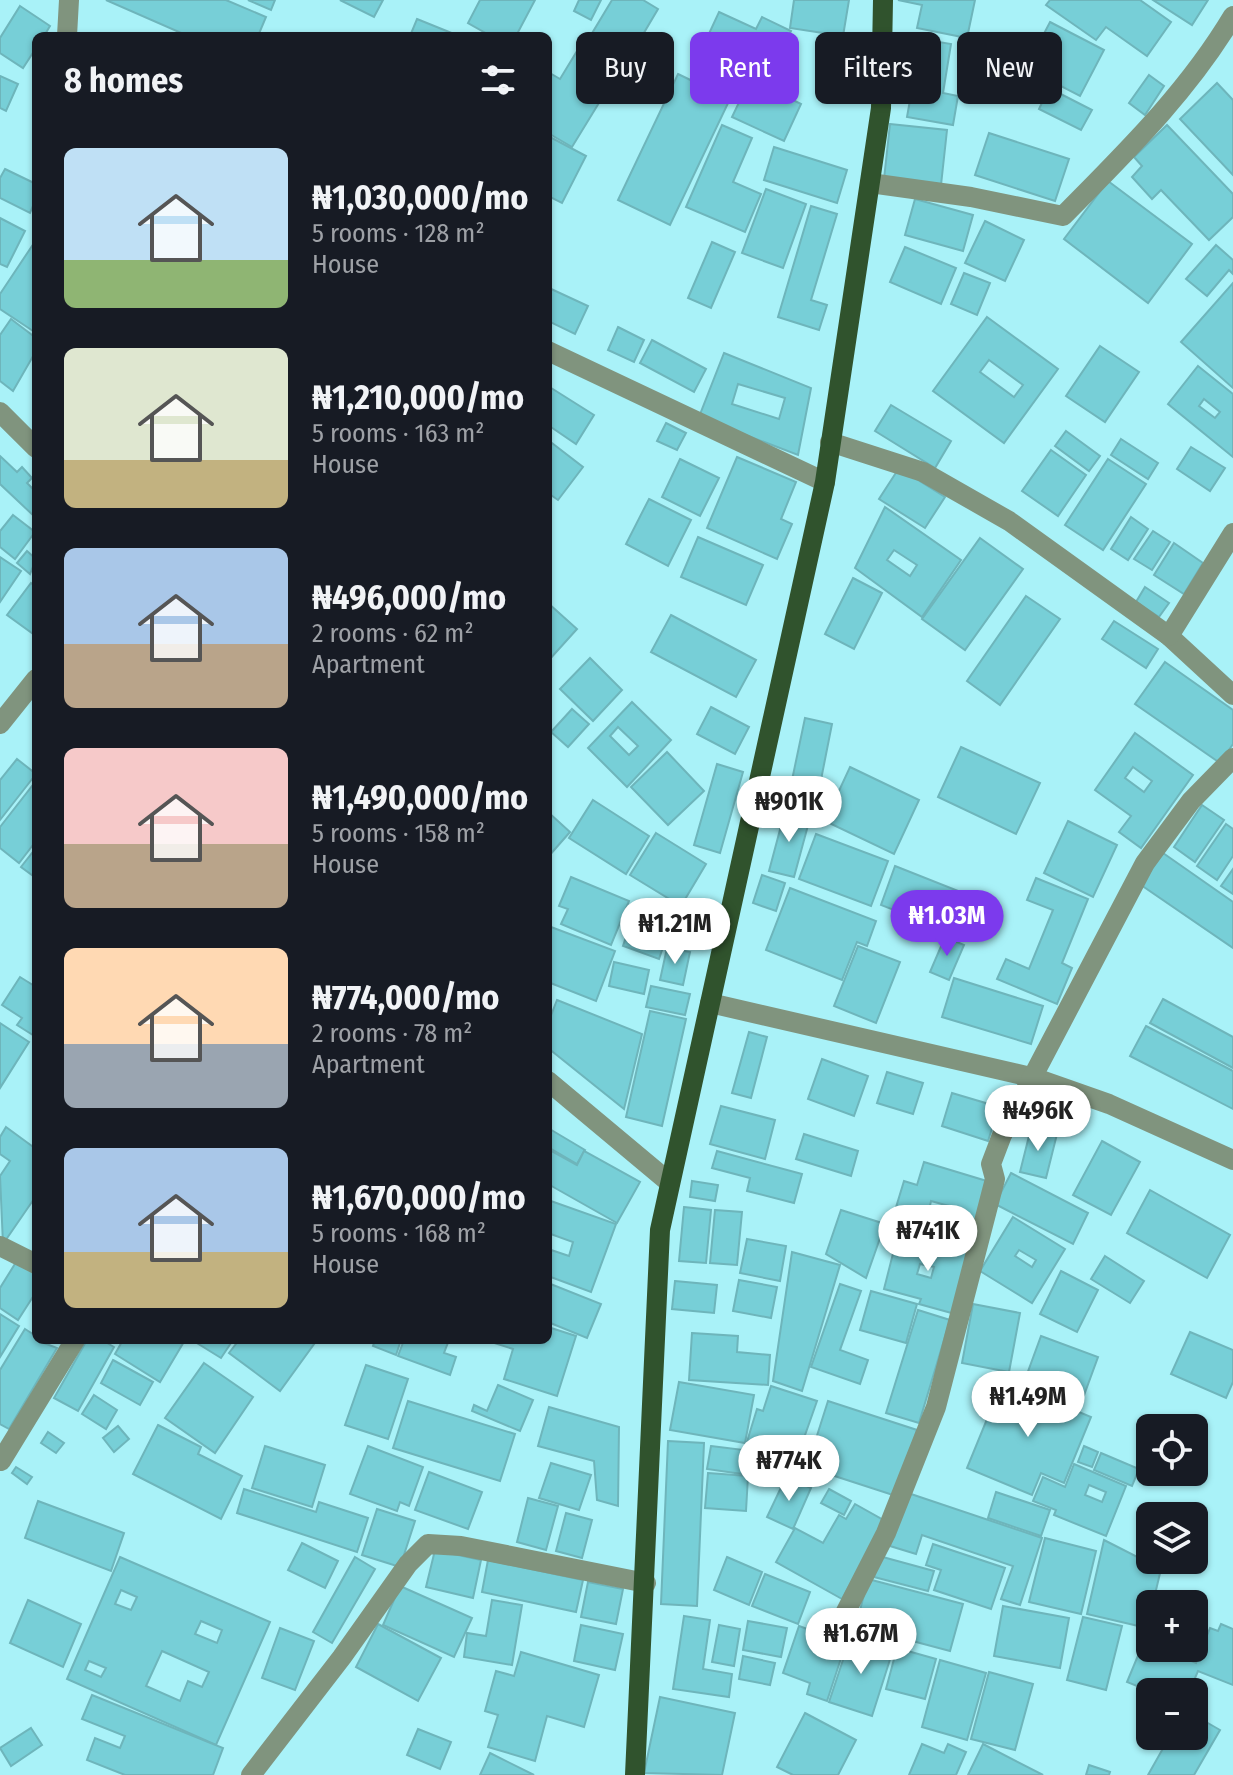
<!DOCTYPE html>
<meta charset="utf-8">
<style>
body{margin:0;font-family:"Fira Sans Condensed",sans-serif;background:#20242c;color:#f1f3f6;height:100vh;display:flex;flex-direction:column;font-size:30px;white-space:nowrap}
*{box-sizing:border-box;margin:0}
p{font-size:26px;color:#9ea1a6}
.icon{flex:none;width:44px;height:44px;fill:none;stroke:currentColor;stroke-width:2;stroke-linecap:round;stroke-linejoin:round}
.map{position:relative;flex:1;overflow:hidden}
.details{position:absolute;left:32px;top:32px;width:520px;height:1312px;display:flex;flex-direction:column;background:#171b24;border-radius:12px;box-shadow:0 2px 6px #0004}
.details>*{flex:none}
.guide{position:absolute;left:576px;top:32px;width:536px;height:72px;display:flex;gap:16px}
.fabs{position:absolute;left:1136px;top:1414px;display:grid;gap:16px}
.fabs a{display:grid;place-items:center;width:72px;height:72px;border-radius:12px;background:#171b24;box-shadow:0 2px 6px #0004;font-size:40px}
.price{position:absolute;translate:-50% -68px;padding:0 18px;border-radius:28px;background:#fff;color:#222;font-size:26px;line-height:52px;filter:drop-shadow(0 2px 4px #0008)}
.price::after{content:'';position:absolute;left:50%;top:48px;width:24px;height:18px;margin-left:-12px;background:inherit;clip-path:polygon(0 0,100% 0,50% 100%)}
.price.on{background:#7c3aed;color:#fff}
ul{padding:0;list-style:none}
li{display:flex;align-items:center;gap:24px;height:200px;padding:0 32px}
li span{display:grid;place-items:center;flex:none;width:224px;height:160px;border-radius:12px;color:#555}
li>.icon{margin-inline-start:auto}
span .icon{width:96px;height:96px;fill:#fffc;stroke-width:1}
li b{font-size:34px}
h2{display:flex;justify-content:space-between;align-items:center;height:96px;padding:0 32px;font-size:34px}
.tag{padding:0 28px;border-radius:12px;background:#171b24;box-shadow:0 2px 6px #0004;font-size:28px;line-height:72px}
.tag.on{background:#7c3aed;color:#fff}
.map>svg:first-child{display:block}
.building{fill:#77cfd7;stroke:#6eb5bb;stroke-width:2;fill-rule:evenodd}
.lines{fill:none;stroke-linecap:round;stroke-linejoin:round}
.minor{stroke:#80947e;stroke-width:20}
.major{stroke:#30532d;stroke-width:20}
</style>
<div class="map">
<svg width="1233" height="1775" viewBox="0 0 1233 1775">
<rect width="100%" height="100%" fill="#a9f2f8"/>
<g class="building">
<polygon points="106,0 226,0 266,17 258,36 188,36"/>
<polygon points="248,0 275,0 271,10"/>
<polygon points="340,0 383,0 374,17"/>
<polygon points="480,0 535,0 516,36 491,36 468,23"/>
<polygon points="579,0 601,0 591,20 574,11"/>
<polygon points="612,0 643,0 658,9 629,58 591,35"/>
<polygon points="794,0 849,0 843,36 790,28"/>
<polygon points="898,0 975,0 967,38 917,28 922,5"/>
<polygon points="1050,0 1140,0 1171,22 1147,56 1106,27 1096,40 1046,5"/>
<polygon points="1153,0 1208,0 1192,25"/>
<polygon points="20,6 50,26 44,36 36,36 36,48 23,68 0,53 0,38"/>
<polygon points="719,12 756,29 762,17 791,31 765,86 801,104 784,141 732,117 745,90 694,66"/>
<polygon points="417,19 459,36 410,36"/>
<polygon points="1050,22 1104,50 1080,96 1026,68"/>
<polygon points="585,38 624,62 572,147 548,133 548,72 560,79"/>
<polygon points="921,39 951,44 943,93 958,96 953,125 907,117"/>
<polygon points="678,74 730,99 670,225 618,200"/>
<polygon points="1149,75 1164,86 1145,115 1129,103"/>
<polygon points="0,76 18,84 6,111 0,108"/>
<polygon points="1217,83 1233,100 1233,175 1180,119"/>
<polygon points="1049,88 1092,110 1081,130 1039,109"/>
<polygon points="890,124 947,130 941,185 884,179"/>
<polygon points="722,125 752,138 733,182 761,194 745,232 686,207"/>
<polygon points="1167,125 1233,194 1233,217 1209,240 1161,190 1152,199 1132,177 1142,166 1134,157"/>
<polygon points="989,133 1069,159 1055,201 975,175"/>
<polygon points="550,137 586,156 562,203 548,196"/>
<polygon points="774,147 847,170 837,203 764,180"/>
<polygon points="5,169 36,184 36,199 30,213 0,198 0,178"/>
<polygon points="1108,181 1192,244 1148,303 1064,239"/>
<polygon points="766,189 806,204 783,268 742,253"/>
<polygon points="915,199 973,215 963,251 905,235"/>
<polygon points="811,206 837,214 811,300 827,305 819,330 778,317"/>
<polygon points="0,218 25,231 7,267 0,264"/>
<polygon points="985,221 1024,240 1005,281 965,263"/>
<polygon points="36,240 36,333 0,309 0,294"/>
<polygon points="712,242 735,252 711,308 688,298"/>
<polygon points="1216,245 1233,260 1233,274 1229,270 1207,296 1186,279"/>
<polygon points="905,247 956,268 941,304 890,282"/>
<polygon points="964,273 990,283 977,315 951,304"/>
<polygon points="1233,283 1233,388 1181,342"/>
<polygon points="549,288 588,306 575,334 548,321"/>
<path d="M987,317L1058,369L1004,443L933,391ZM989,360L1023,385L1014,397L980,372Z"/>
<polygon points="11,319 36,338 36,351 13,391 0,381 0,335"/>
<polygon points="618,327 644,340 634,362 608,350"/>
<polygon points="652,340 706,369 694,392 640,363"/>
<polygon points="1100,346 1139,372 1105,422 1066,396"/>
<path d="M724,353L811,388L798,455L699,417ZM738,384L785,398L779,419L732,404Z"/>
<path d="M1198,366L1233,394V457L1168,404ZM1204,399L1220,412L1215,418L1199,406Z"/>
<polygon points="548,386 594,415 576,444 548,425"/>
<polygon points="891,405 951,441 935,468 875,431"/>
<polygon points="666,423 686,433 677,450 657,441"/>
<polygon points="1066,431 1100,456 1089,471 1055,446"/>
<polygon points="1121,439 1158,463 1148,479 1111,455"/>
<polygon points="548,440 583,467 558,500 548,493"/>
<polygon points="1191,447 1225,468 1210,491 1177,469"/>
<polygon points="1051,450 1086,475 1058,516 1022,491"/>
<polygon points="0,456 17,472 22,467 32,478 27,483 36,492 36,518 0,484"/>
<polygon points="737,457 796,482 781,519 792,524 777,559 707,528"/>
<polygon points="680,459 719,478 700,516 662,497"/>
<polygon points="1108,459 1146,484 1103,550 1065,525"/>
<polygon points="899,468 945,497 925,528 879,499"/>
<polygon points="649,499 691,520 668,566 626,544"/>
<path d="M885,507L961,560L922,617L855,568ZM894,550L917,565L910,576L887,560Z"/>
<polygon points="13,515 35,532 15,559 0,547 0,531"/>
<polygon points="1131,517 1148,529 1128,560 1111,549"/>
<polygon points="1153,531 1170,542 1152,570 1134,559"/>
<polygon points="698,537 763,565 746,605 681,577"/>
<polygon points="980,538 1023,569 965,650 922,619"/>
<polygon points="1174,543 1203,563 1184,594 1154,575"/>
<polygon points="27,551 36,559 30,574 17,563"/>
<polygon points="0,557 21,571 0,602"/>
<polygon points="853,578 882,593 854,649 825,634"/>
<polygon points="31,583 36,587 36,636 7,615"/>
<polygon points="1145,587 1169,603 1159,617 1136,602"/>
<polygon points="1026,596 1060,619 1000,705 967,681"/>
<polygon points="548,603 577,629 549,660 548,659"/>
<polygon points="671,615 756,660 736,697 651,652"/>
<polygon points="1114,621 1158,649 1146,668 1102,639"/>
<polygon points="590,658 622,690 593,721 560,689"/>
<polygon points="1165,662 1233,710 1233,744 1220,763 1135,704"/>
<path d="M632,702L671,740L627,787L588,748ZM618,727L638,746L629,755L610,736Z"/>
<polygon points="711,707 749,727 735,754 697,734"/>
<polygon points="572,709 589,724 568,747 551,732"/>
<polygon points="805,718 832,724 815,810 787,804"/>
<path d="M1135,733L1193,775L1141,848L1119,832L1131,816L1095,790ZM1133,767L1152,781L1144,792L1125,778Z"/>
<polygon points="961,747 1040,783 1016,834 938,797"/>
<polygon points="667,752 704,791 668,825 631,787"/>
<polygon points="17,759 36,774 0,820 0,780"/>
<polygon points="717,764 743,772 720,853 694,845"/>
<polygon points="850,767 919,800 894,854 825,821"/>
<polygon points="36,781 36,841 19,863 0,848 0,827"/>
<polygon points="593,800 649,836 626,874 569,838"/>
<polygon points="1202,805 1224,820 1195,862 1174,847"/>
<polygon points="785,811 810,818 794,877 769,871"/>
<polygon points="548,812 570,832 548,857"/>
<polygon points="1068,821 1117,845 1093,897 1044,873"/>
<polygon points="1226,824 1233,829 1233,856 1217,880 1197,866"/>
<polygon points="656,833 706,864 681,906 630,875"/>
<polygon points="816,834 888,861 871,906 799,879"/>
<polygon points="36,848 36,878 21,867"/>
<polygon points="1163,853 1233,902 1233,948 1141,885"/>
<polygon points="895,866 976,898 961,936 881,905"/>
<polygon points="1233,869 1233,894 1221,886"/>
<polygon points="762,875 785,883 776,911 753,903"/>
<polygon points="571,877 629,901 611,945 561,924 568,909 559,906"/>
<polygon points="1036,878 1088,899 1062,963 1072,968 1057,1004 997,979 1006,959 1029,969 1053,910 1027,900"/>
<polygon points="790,888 876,921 867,946 857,942 842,980 766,950"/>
<polygon points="630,925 666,938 659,959 623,946"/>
<polygon points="551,927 615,951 596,1001 548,982"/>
<polygon points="945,937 964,945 949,980 930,972"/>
<polygon points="858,946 900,962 876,1023 834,1006"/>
<polygon points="667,948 690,952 683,985 660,980"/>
<polygon points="614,962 649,970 644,994 609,986"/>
<polygon points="20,977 36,987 36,1037 17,1025 22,1018 2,1005"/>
<polygon points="954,978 1043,1006 1031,1044 942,1017"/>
<polygon points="651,986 690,994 685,1015 646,1007"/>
<polygon points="1163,999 1233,1037 1233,1068 1150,1023"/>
<polygon points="557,1000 642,1034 624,1109 548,1048 548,1023"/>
<polygon points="650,1011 686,1019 662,1126 626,1117"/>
<polygon points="0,1023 29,1042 0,1088"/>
<polygon points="1146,1026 1233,1071 1233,1109 1130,1056"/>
<polygon points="749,1032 767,1037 751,1098 732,1093"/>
<polygon points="822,1059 868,1076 854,1116 808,1099"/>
<polygon points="887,1072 923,1083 913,1114 877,1103"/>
<polygon points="952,1093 999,1107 988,1141 942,1126"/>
<polygon points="1031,1099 1077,1113 1072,1134 1025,1120"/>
<polygon points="721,1106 775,1120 765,1159 710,1144"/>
<polygon points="6,1127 36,1149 36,1196 3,1244 0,1176 10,1161 0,1154 0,1137"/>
<polygon points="548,1128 585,1150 577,1164 548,1147"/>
<polygon points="1031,1128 1057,1134 1046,1178 1020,1172"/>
<polygon points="804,1134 858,1151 851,1176 796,1159"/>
<polygon points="1102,1141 1140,1162 1111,1215 1073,1195"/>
<polygon points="548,1149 577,1165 584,1151 640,1182 617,1223 548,1184"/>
<polygon points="717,1151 802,1174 794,1203 747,1191 750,1178 712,1168"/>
<path d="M924,1162L990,1182L969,1251L890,1227L904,1181L917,1185ZM931,1201L949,1206L946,1215L929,1210Z"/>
<polygon points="1011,1173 1088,1213 1073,1244 995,1204"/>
<polygon points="692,1181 718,1185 715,1201 690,1197"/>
<polygon points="1150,1190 1230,1235 1207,1278 1127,1233"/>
<polygon points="548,1200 616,1224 591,1292 548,1276 548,1249 569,1256 573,1242 548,1233"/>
<polygon points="684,1207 711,1210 706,1263 679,1261"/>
<polygon points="715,1210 742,1212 737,1265 710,1263"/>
<polygon points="841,1210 885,1224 866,1278 826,1254"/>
<path d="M1013,1217L1065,1249L1032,1303L980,1271ZM1019,1250L1036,1260L1032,1267L1015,1256Z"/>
<path d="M898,1234L971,1253L955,1314L919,1304L921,1299L884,1289ZM920,1264L934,1267L931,1278L917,1274Z"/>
<polygon points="747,1239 786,1246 780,1281 740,1273"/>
<polygon points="792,1252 840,1265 802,1391 773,1381"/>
<polygon points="1105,1256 1144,1281 1130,1303 1091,1279"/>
<polygon points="18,1259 36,1271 36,1292 18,1320 0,1308 0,1288"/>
<polygon points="1061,1271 1098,1290 1077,1332 1040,1314"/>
<polygon points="739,1280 777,1287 771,1318 733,1311"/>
<polygon points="675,1281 717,1285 714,1313 672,1309"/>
<polygon points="548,1283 601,1304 587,1338 548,1322"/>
<polygon points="840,1284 861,1291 840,1350 868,1360 860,1384 811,1367"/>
<polygon points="871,1291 917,1304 906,1343 860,1330"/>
<polygon points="973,1304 1020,1313 1009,1372 962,1363"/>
<polygon points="918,1310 950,1320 919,1423 886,1413"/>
<polygon points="0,1314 19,1326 0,1357"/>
<polygon points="548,1327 576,1336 557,1396 504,1379 513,1349 485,1340 548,1340"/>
<polygon points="25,1329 36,1336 36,1340 57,1348 9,1429 0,1424 0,1370"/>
<polygon points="1190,1332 1233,1350 1233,1382 1226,1398 1171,1374"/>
<polygon points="692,1333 738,1336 737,1352 770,1355 768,1385 689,1380"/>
<polygon points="1041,1336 1098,1357 1083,1398 1026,1377"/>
<polygon points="87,1340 102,1340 114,1347 78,1411 54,1398"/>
<polygon points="123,1340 185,1340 160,1382 115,1354"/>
<polygon points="192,1340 233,1340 221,1358"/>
<polygon points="239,1340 317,1340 280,1391 229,1353"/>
<polygon points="375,1340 401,1340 396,1355 373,1346"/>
<polygon points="404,1340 449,1340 444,1353 456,1357 450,1375 398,1356"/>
<polygon points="113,1360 153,1382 140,1405 101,1383"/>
<polygon points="204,1363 253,1397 215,1453 165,1418"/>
<polygon points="366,1365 408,1379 388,1439 345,1425"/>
<polygon points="1003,1380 1091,1417 1064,1483 1041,1473 1032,1495 967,1468"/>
<polygon points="679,1382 754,1395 745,1443 670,1430"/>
<polygon points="498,1385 533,1400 520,1431 472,1411 474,1405 487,1411"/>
<polygon points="771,1386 817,1401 804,1438 810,1439 802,1466 745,1448 757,1409 763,1411"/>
<polygon points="94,1395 117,1410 106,1429 82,1414"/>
<polygon points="408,1401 515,1434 500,1481 393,1448"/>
<polygon points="828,1401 917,1430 896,1496 807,1467"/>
<polygon points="549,1407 619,1427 618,1506 597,1500 594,1461 538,1446"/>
<polygon points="158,1425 201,1447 198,1454 242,1476 221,1519 133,1474"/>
<polygon points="118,1426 129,1439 114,1452 103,1438"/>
<polygon points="48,1432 64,1443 56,1453 41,1443"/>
<polygon points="668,1441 704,1443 697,1606 661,1604"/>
<polygon points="265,1446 325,1465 312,1507 252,1488"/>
<polygon points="368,1446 423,1467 409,1506 400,1502 397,1511 350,1494"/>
<polygon points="711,1446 752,1451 749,1475 707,1469"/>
<polygon points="1084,1446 1098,1452 1092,1467 1078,1462"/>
<polygon points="1101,1453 1139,1469 1132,1486 1094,1470"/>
<polygon points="551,1463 591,1475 579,1510 539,1498"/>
<path d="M1074,1464L1126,1486L1106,1536L1054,1515L1056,1510L1033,1501L1043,1477L1065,1487ZM1089,1485L1106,1492L1102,1502L1085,1495Z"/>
<polygon points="16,1467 32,1477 27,1484 12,1473"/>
<polygon points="429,1472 482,1492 468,1529 415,1510"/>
<polygon points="708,1473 748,1476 746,1511 705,1508"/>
<polygon points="786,1477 811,1488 793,1529 767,1517"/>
<polygon points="244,1489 316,1512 319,1502 368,1518 357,1552 237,1513"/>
<polygon points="829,1489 851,1501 844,1515 821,1503"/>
<polygon points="996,1492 1050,1510 1041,1536 988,1518"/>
<polygon points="908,1493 1042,1538 1020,1605 1001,1599 1013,1566 922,1535 916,1554 890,1546"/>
<polygon points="528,1498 558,1506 546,1550 517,1542"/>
<polygon points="38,1501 124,1533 111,1571 25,1538"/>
<polygon points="855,1504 885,1521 842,1599 776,1562 795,1528 823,1543 839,1515 846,1519"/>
<polygon points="377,1509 415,1521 400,1567 362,1555"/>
<polygon points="566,1513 592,1520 582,1558 556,1551"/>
<polygon points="1045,1538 1096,1551 1081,1614 1029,1602"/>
<polygon points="1104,1540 1161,1569 1147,1628 1087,1614"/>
<polygon points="302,1543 338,1561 325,1588 288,1570"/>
<polygon points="933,1544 1005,1568 991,1609 934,1590 941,1570 926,1565"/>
<polygon points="435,1550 481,1560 473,1598 426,1587"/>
<polygon points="879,1556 934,1571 928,1591 874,1577"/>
<path d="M120,1557L270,1622L216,1745L67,1679ZM121,1590L137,1597L131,1610L115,1604ZM201,1621L222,1630L217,1643L195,1634ZM162,1651L209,1672L202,1687L188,1681L180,1701L146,1686ZM89,1661L106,1668L101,1677L85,1670Z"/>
<polygon points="355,1557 375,1569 332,1643 313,1632"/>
<polygon points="727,1557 762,1572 749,1605 714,1590"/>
<polygon points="488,1560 583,1580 576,1612 482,1592"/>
<polygon points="765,1574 810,1592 798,1624 752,1606"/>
<polygon points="868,1579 963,1604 950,1651 856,1626"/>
<polygon points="588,1582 623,1589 616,1624 581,1617"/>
<polygon points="400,1586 472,1618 454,1657 383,1625"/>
<polygon points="28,1600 81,1624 63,1667 10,1643"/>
<polygon points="492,1600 522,1605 512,1665 464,1657 467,1633 486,1636"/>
<polygon points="1003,1606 1069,1618 1060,1668 994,1656"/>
<polygon points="684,1616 710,1620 703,1669 732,1674 729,1697 673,1689"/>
<polygon points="1083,1617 1122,1626 1106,1690 1067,1680"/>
<polygon points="748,1621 787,1628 781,1657 743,1650"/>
<polygon points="378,1624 441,1658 418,1701 356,1667"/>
<polygon points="1221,1624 1233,1629 1233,1685 1198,1671 1189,1692 1152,1692 1127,1682 1144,1641 1150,1644 1150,1648 1160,1648 1196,1663 1210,1628 1218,1631"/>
<polygon points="581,1625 623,1634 615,1670 574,1661"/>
<polygon points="719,1625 740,1629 734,1666 712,1662"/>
<polygon points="799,1626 846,1643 827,1701 807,1694 810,1683 783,1673"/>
<polygon points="280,1628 314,1641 295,1690 262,1678"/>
<polygon points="851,1636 893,1650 872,1716 829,1702"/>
<polygon points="897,1648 936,1659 925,1699 886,1689"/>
<polygon points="521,1652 599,1675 584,1727 547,1716 535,1761 488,1747 498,1715 485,1711 496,1671 514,1676"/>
<polygon points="743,1656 775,1663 770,1685 739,1679"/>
<polygon points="940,1660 986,1673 967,1740 922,1727"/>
<polygon points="989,1672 1033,1684 1015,1750 971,1739"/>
<polygon points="92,1695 223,1748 213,1775 125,1775 87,1760 95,1738 120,1748 125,1736 82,1719"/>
<polygon points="660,1697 735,1713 722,1775 644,1773"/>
<polygon points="805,1713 856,1740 838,1775 793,1775 777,1767"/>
<polygon points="1194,1715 1220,1730 1194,1775 1148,1775 1170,1736 1194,1736"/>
<polygon points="31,1728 42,1745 11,1766 0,1748"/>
<polygon points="418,1729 451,1742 440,1769 407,1755"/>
<polygon points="922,1744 944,1753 948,1744 966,1752 956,1775 909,1775"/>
<polygon points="983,1744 1043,1775 968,1775"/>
<polygon points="490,1753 534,1775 480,1775"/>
<polygon points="1089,1765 1110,1772 1109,1775 1086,1775"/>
</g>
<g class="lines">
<g class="minor">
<polyline points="67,36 69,0"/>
<path d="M870,183L971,197L1063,216C1125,153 1187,93 1233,16"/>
<polyline points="548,351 825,482"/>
<polyline points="0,412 36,448"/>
<polyline points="830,442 923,472 1009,521 1169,636 1233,695"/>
<polyline points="1169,636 1233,533"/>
<polyline points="0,724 36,679"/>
<polyline points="710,1003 1035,1078 1109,1104 1233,1160"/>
<polyline points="548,1081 670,1183"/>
<polyline points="0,1246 36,1264"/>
<polyline points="1,1461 75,1340"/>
<polyline points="823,1628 839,1625 886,1533 936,1407 995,1179 991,1164 1002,1135 1145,863 1191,801 1233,758"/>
<polyline points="251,1775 342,1657 408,1564 428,1544 461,1546 646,1583"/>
</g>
<polyline class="major" points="635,1775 660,1230 825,482 881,108 883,0"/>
</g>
</svg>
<div class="fabs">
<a><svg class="icon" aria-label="locate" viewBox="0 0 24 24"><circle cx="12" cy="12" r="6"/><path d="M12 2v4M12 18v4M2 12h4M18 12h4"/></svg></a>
<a><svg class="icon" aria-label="layers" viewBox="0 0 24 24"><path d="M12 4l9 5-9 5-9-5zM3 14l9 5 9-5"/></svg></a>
<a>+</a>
<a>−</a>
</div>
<b class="price" style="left:789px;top:844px">₦901K</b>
<b class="price on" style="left:947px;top:958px">₦1.03M</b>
<b class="price" style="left:675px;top:966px">₦1.21M</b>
<b class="price" style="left:1038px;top:1153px">₦496K</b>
<b class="price" style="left:928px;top:1273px">₦741K</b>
<b class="price" style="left:1028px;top:1439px">₦1.49M</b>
<b class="price" style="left:789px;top:1503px">₦774K</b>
<b class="price" style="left:861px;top:1676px">₦1.67M</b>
<div class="guide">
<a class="tag">Buy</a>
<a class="tag on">Rent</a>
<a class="tag">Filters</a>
<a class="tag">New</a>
</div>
<section class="details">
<h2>8 homes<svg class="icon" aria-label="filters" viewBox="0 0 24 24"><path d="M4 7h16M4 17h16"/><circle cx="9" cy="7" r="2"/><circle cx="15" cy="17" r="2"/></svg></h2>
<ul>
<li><span style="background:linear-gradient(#bfe0f5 70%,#8fb573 0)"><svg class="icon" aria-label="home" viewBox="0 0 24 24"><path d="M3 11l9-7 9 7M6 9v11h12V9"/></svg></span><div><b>₦1,030,000/mo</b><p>5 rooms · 128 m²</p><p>House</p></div></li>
<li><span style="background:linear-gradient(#dfe7d0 70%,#c2b280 0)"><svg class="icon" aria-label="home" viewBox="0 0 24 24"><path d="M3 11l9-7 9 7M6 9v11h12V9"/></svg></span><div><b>₦1,210,000/mo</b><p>5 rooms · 163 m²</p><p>House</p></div></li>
<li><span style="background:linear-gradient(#a9c7e8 60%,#b9a48a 0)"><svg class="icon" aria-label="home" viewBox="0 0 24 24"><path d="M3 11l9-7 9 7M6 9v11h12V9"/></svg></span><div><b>₦496,000/mo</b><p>2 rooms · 62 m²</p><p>Apartment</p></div></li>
<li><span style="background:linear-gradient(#f6c9c9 60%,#b9a48a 0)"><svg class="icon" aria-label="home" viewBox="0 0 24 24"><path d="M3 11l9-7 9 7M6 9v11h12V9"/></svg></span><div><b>₦1,490,000/mo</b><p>5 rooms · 158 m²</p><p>House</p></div></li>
<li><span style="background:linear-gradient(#ffd9b3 60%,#9aa5b1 0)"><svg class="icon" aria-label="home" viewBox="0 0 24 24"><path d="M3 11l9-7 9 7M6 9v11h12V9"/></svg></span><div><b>₦774,000/mo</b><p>2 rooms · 78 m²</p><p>Apartment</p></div></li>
<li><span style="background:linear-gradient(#a9c7e8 65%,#c2b280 0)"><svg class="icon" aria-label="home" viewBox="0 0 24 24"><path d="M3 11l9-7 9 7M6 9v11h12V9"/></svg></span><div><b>₦1,670,000/mo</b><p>5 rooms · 168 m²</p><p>House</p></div></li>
</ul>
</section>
</div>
